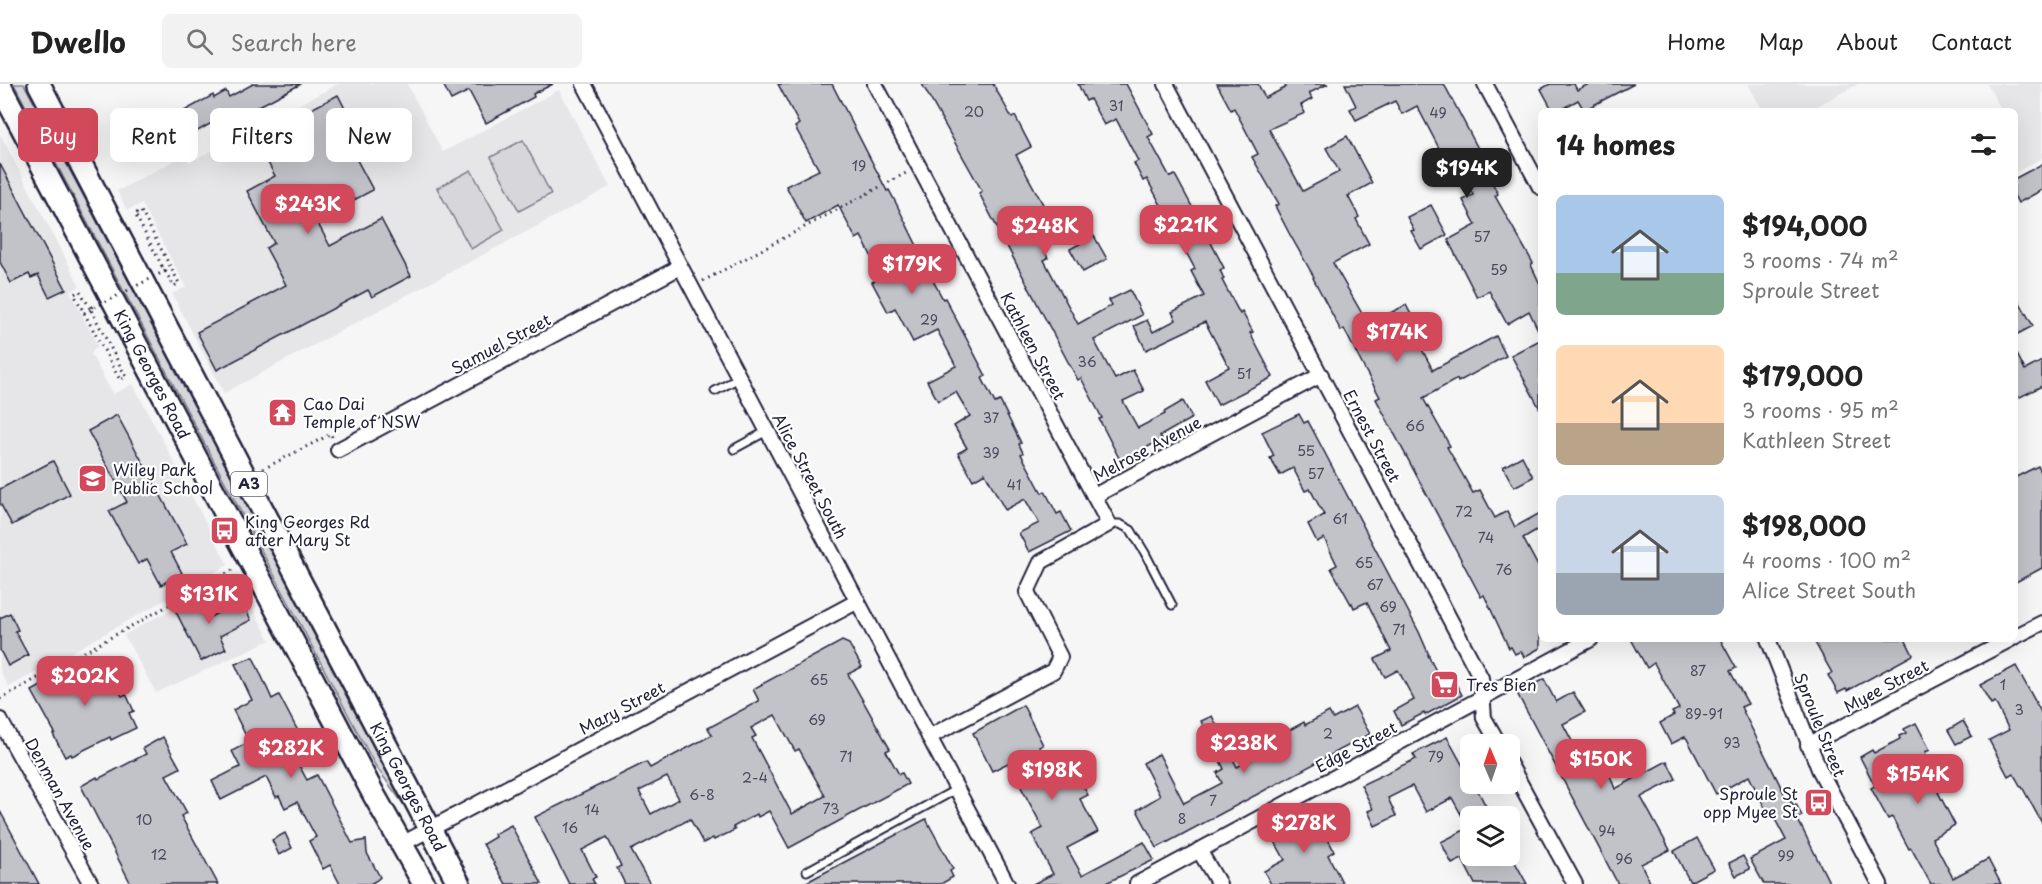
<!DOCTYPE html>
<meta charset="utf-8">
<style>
body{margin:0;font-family:"Playpen Sans",sans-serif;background:#f2f2f2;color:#222;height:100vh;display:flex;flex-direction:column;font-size:22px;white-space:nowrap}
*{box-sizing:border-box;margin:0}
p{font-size:20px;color:#767676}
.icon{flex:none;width:33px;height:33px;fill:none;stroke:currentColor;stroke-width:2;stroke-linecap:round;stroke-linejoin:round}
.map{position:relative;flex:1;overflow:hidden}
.drawer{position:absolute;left:1538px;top:24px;width:480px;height:534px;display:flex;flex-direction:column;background:#fff;border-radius:9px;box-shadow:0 6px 24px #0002}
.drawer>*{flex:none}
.guide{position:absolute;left:18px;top:24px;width:570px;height:54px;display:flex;gap:12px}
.needle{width:39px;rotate:358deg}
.controls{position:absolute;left:1460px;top:650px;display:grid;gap:12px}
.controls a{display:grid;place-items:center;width:60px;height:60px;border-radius:9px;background:#fff;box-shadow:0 6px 24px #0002;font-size:30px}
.price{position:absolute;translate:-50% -51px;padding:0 14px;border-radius:12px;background:#d1495b;color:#fff;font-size:20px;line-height:39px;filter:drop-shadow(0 2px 3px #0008)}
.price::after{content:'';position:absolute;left:50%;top:36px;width:18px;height:14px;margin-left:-9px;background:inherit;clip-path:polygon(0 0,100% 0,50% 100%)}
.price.active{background:#222;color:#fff}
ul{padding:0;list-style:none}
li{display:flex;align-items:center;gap:18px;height:150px;padding:0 18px}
li span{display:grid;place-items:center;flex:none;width:168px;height:120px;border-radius:9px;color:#555}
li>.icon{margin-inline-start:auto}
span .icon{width:72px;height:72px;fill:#fffc;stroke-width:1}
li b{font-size:26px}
h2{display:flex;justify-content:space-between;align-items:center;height:72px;padding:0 18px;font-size:26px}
.pill{padding:0 21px;border-radius:9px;background:#fff;box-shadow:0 6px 24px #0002;font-size:21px;line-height:54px}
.pill.active{background:#d1495b;color:#fff}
header{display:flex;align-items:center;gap:36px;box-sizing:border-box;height:84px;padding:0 30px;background:#fff;border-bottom:2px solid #e0e0e0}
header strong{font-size:28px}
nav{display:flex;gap:33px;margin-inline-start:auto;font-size:21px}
.search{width:420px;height:54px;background:#f2f2f2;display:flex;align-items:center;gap:15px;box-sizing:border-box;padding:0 21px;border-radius:9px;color:#767676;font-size:22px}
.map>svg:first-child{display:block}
.built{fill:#e6e6e9}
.green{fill:#d7d7db;stroke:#7c7c8b;stroke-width:1.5}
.building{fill:#c2c2c9;stroke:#22223b;stroke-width:1.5;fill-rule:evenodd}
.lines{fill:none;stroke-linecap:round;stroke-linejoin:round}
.service-casing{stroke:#22223b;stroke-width:11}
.minor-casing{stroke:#22223b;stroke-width:18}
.trunk-casing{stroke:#22223b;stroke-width:26}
.path{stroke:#22223b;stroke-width:3;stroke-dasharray:1.5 4.5;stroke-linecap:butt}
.service{stroke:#fff;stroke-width:7}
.minor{stroke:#fff;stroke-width:14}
.trunk{stroke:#fff;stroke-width:21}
.path-bridge{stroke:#22223b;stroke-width:3;stroke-dasharray:1.5 4.5;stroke-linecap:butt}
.labels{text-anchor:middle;stroke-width:4.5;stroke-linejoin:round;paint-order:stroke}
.number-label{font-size:14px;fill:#4a4a5e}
.shield{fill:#fff;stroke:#646476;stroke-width:1.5}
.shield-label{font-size:15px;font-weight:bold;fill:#22223b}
.street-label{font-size:16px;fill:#22223b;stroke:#fff}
.poi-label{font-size:16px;fill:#22223b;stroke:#fff;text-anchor:start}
</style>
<header>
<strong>Dwello</strong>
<div class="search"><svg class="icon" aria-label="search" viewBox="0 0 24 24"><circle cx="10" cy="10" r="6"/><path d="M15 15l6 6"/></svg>Search here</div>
<nav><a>Home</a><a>Map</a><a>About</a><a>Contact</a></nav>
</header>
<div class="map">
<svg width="2042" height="800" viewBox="0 0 2042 800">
<rect width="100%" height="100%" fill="#f6f6f7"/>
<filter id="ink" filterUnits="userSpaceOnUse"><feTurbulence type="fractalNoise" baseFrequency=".0167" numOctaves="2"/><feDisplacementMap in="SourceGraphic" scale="12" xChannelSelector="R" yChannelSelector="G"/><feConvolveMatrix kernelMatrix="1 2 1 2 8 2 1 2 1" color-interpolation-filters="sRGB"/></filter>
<g filter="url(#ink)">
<g class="built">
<polygon points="338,0 407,0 443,68 559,6 610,103 224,309 172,210 186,203 142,120 127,126 117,107 185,71 190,78"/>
<polygon points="1748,0 1858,0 1808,27 1763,27"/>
<polygon points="1987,0 2042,0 2042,74 2015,89 2014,27 2002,27"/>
<polygon points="0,50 80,202 70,208 98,261 91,270 113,310 133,300 228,481 9,603 0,587"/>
<polygon points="234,491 270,556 156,609 124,551"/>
</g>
<g class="green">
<polygon points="14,0 24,0 406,720 404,721 375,681"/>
<polygon points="523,56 551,110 519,127 491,73"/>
<polygon points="471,86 504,146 471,165 437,104"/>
</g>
<g class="building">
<polygon points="253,0 301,0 240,32 236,25 189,52 177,31 213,11 214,14 226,7 229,13"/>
<polygon points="443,0 553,0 533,10 534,13 486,39 469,7 451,16"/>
<polygon points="778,0 832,0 887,107 889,106 896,119 919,166 917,167 943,215 945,214 986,292 982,294 995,319 1000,317 1021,359 1019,360 1023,369 1021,370 1042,409 1045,407 1057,430 1061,428 1071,447 1029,468 1019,449 1039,439 1025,415 1005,426 985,389 973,396 958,369 967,364 954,342 970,332 956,308 938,317 927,297 956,282 937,246 913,258 895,224 888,228 872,198 882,193 861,152 856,155 838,121 806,139 786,102 819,86 795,43 799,40"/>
<polygon points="922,0 993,0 1012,34 1015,32 1031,63 1016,71 1051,135 1032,145 1048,174 1044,176 1078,240 1112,221 1109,216 1130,206 1142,231 1094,256 1115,295 1133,286 1144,307 1123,317 1138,344 1165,330 1164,328 1183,317 1192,334 1160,352 1162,355 1121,378 1099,335 1102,334 1081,294 1078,296 1067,276 979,109 982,107"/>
<polygon points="1078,0 1126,0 1153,50 1148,53 1170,93 1175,91 1204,145 1224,184 1220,186 1224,195 1222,196 1240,230 1242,228 1253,248 1250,249 1273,293 1218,321 1205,296 1229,283 1205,238 1146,266 1134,242 1147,236 1153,248 1176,236 1172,228 1204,212 1191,187 1195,185 1147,95 1143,97 1134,79 1138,77 1116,35 1104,41 1090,15 1086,17"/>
<polygon points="1217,0 1258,0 1265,14 1285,4 1286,0 1328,0 1309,9 1312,15 1301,21 1305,29 1269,45 1303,107 1337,89 1339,87 1326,64 1347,52 1372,99 1348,112 1359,133 1356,135 1369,160 1333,179 1368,240 1406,221 1417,242 1411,245 1433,286 1496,252 1506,272 1458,298 1457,295 1423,314 1450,362 1447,363 1473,409 1480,406 1495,434 1507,427 1515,443 1540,429 1540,444 1523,454 1540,486 1540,564 1524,573 1521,567 1515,570 1511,563 1509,564 1484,511 1481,513 1376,315 1380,313 1365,286 1344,245 1341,247 1313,194 1314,193 1289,149 1275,122 1279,120 1252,73 1258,70 1234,24 1231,26"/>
<polygon points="1345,0 1444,0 1484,76 1481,77 1498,110 1495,112 1533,179 1531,181 1540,200 1540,250 1529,227 1507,240 1489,207 1477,213 1448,156 1476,141 1463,116 1473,111 1459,85 1452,89 1417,22 1402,30 1395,17 1356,36 1350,25 1356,22"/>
<polygon points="1550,0 1574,0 1577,6 1589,0 1634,0 1584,26 1578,16 1558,27 1553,27 1541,5"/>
<polygon points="338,11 355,44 343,50 373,106 316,136 330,162 381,135 411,192 372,213 368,206 217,286 197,248 286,201 266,164 274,159 247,107 275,92 255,54"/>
<polygon points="0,80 66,205 49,213 38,191 31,194 29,190 11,199 0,178"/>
<polygon points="2042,80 2042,106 2018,119 2014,111 2014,95"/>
<polygon points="1431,121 1447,151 1421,165 1411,147 1414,146 1407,133"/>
<polygon points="1094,152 1107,175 1083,188 1070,165"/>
<polygon points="2014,208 2033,242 2014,252"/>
<polygon points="1540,256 1540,325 1511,271"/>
<polygon points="2014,264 2025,286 2042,277 2042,302 2014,316"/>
<polygon points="1299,330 1304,339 1308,337 1327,373 1419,548 1429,571 1428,571 1441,597 1451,591 1462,611 1425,631 1424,629 1401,641 1394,627 1414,616 1398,586 1385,593 1375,575 1391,567 1367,518 1354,524 1352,519 1351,520 1331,484 1337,481 1324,454 1317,458 1308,440 1324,431 1310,405 1305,407 1293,384 1280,391 1270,374 1274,372 1262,348"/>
<polygon points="117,331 187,460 171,468 182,489 161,501 147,475 138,480 109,427 127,418 88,347"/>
<polygon points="1522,372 1533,393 1514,403 1503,383"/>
<polygon points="53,377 70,410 12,441 0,419 0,405"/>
<polygon points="2038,382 2042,390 2042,484 2014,499 2014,394"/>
<polygon points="199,511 210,533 241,517 251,536 220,552 226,565 201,577 174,524"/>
<polygon points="10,529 18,546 15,547 28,571 8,582 0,566 0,534"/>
<polygon points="1631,555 1720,555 1736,584 1730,587 1748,620 1741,623 1787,715 1789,714 1794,722 1796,720 1802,732 1797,734 1830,800 1764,800 1750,775 1786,756 1770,726 1767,728 1749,692 1716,710 1687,655 1685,653 1671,660 1660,639 1674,631 1672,628 1679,625 1654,579 1647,584"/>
<polygon points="1813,555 1905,555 1913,571 1847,607 1846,605 1838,609 1828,591 1832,589"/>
<path d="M842,557L849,560L862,583L848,590L890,665L886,667L899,690L902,689L908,700L789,764L769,727L758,733L757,730L733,743L735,746L714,756L713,754L703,759L690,735L631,766L650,800H625L617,784L621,782L607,753L582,766L596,793L592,795L595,800H569L535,733L646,678L650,684L712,651L708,644L759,617L753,605ZM775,631L795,667L799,665L825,712L792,730L752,654L756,652L751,644ZM667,693L679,715L651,730L639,707Z"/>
<polygon points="98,570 122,612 126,610 134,627 129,629 136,644 111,656 110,653 72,672 71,670 65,673 53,650 55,649 32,607"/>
<polygon points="253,573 272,615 279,611 299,649 291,652 300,669 294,672 307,696 317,691 352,759 366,756 367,769 380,793 377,796 370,800 340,800 330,781 323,785 309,757 316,753 297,718 285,724 279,712 276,713 266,693 221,716 212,697 240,683 232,667 249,658 233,626 252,616 235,580"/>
<polygon points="2016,582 2042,630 2042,739 2022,703 2021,703 2013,689 2008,692 1989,656 2009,646 1995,618 1991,620 1980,601"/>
<polygon points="1544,595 1556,618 1573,608 1585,628 1563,640 1589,689 1604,681 1611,694 1615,705 1667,677 1676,695 1641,713 1670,766 1641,780 1651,800 1618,800 1517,609"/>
<polygon points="1023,621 1043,661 1039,663 1055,692 1072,682 1088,711 1080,715 1098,748 1067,764 1082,791 1144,758 1154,776 1104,800 1033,800 1053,790 1032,750 1043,744 1008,679 992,687 973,649"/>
<polygon points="1355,623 1370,650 1157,764 1137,726 1160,712 1143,679 1159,670 1184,719 1222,699 1217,689 1224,685 1201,637 1212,632 1237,683 1288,656 1284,649 1304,638 1305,641 1329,628 1333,635"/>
<polygon points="1963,637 1972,652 1956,660 1948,646"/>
<polygon points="1916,639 1930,666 1925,668 1945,705 1938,708 1955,741 1932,754 1953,794 1988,775 2001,800 1931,800 1911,764 1909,765 1892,733 1888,735 1871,704 1875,702 1860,673 1872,666 1874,669 1900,655 1899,652 1906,649 1904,645"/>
<polygon points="163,653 180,684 166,691 187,729 181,732 218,800 131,800 81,702 97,693 98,695 146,670 143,664"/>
<polygon points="1447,653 1470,695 1470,699 1478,707 1491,732 1462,732 1452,714 1426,728 1412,702 1388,714 1396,732 1375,742 1368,727 1373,725 1361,701 1416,675 1413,670"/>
<polygon points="0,727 14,753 39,800 0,800"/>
<polygon points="1323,727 1333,745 1325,749 1334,767 1328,771 1343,800 1271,800 1264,787 1285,776 1269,747 1286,739 1290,745"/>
<polygon points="926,735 953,785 950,787 953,793 941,800 803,800"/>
<polygon points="511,741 542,800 506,800 483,760 495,753 494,750"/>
<polygon points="1470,743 1470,771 1511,771 1527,800 1475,800 1462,775 1452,780 1441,758"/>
<polygon points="285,749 292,764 279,771 272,756"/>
<polygon points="1697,754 1714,785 1690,798 1674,767"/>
<polygon points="1743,772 1750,785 1736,792 1729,779"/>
</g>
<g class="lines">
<defs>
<g id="service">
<polyline points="715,307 739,294"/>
<polyline points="734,365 767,347"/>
<polyline points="1109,440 1120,440 1131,446 1145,469 1172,521"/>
<polyline points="807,787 957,705"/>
</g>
<g id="minor">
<polyline points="584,0 1007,800"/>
<polyline points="875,0 1094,412"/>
<polyline points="1166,0 1481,594 1484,634 1499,660"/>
<polyline points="1485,0 1540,103"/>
<polyline points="338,366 680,183"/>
<polyline points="2014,553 2042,539"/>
<polyline points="1768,555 1819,685 1880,800"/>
<polyline points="0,636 91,800"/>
<polyline points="929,653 1053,587 1060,573 1027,508 1041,478 1109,440 1094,412 1321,291"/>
<polyline points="1808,661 2011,555"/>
<polyline points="1509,679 1575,800"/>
<polyline points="402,760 858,517"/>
<polyline points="1199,766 1219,800"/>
<polyline points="1137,800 1591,555"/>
</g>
<g id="trunk">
<path id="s1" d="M39,0L459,800"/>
<path id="s2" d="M0,2L374,711L424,800"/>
</g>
</defs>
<use href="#service" class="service-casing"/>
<use href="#minor" class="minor-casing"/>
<use href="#trunk" class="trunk-casing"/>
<g class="path">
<polyline points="162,182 135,130 141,127 179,199 174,202 165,187"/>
<polyline points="703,197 906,89"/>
<polyline points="90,224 80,207 74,210 120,296 126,293 90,224 95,221"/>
<polyline points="263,385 331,350 332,353"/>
<polyline points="0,615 234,485"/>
</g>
<use href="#service" class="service"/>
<use href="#minor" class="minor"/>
<use href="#trunk" class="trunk"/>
<polyline class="path-bridge" points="84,229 165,187 162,182"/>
</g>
</g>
<defs>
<symbol id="temple-square" viewBox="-11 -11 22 22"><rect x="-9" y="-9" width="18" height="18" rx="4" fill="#d1495b" stroke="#fff"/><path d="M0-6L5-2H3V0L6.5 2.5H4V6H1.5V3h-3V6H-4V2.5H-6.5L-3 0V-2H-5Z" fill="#fff"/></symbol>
<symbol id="school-square" viewBox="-11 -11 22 22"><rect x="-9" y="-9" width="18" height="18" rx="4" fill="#d1495b" stroke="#fff"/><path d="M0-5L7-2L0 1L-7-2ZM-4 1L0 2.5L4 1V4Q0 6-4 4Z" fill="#fff"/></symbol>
<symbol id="bus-square" viewBox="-11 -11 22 22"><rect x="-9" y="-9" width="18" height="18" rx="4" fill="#d1495b" stroke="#fff"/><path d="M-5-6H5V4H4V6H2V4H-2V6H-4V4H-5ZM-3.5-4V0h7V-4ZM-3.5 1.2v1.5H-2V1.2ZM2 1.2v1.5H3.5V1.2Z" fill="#fff"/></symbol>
<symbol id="supermarket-square" viewBox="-11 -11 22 22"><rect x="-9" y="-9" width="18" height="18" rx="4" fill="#d1495b" stroke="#fff"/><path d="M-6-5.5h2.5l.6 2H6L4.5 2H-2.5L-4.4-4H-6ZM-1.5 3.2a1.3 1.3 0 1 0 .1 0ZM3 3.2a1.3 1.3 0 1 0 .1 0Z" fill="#fff"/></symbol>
</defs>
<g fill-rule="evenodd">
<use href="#temple-square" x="266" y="312" width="33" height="33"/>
<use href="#school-square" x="76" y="378" width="33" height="33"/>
<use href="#bus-square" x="208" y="430" width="33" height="33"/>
<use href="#supermarket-square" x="1428" y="584" width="33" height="33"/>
<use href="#bus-square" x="1802" y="702" width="33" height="33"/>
</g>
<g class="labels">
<g class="number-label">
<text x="1116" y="27">31</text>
<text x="974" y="33">20</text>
<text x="1438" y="34">49</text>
<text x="859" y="87">19</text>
<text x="1482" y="158">57</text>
<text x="1499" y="191">59</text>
<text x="929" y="241">29</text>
<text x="1087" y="283">36</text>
<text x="1244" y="295">51</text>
<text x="991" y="339">37</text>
<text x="1415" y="347">66</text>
<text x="1306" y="372">55</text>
<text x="991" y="374">39</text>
<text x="1316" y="395">57</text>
<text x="1014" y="406">41</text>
<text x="1464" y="433">72</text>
<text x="1340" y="440">61</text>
<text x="1486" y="459">74</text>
<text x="1364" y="484">65</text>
<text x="1504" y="491">76</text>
<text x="1375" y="506">67</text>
<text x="1388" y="528">69</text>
<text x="1399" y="551">71</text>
<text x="1698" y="592">87</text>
<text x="819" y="601">65</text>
<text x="2003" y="606">1</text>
<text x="2019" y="631">3</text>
<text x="1704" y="635">89-91</text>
<text x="817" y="641">69</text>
<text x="1328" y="655">2</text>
<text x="1732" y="664">93</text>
<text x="846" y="678">71</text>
<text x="1436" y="678">79</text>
<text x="755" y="699">2-4</text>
<text x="702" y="716">6-8</text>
<text x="1213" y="722">7</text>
<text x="831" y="730">73</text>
<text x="592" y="731">14</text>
<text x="1182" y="740">8</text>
<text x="144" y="741">10</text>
<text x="570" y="749">16</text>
<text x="1607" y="752">94</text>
<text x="159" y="776">12</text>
<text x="1786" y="777">99</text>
<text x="1624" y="780">96</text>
</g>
<rect class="shield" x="231" y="388" width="36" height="24" rx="4.5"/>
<g class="shield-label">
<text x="249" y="405">A3</text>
</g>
<g class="street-label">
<text transform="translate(501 260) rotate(-28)" y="6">Samuel Street</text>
<text transform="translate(1033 262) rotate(62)" y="6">Kathleen Street</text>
<text dy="6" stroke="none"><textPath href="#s2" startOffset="326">King Georges Road</textPath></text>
<text transform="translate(1372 352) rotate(62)" y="6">Ernest Street</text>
<text transform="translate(1147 365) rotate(-28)" y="6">Melrose Avenue</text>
<text transform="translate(810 392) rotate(62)" y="6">Alice Street South</text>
<text transform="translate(1886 602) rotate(-28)" y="6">Myee Street</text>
<text transform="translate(622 624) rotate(-28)" y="6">Mary Street</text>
<text transform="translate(1820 641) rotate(68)" y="6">Sproule Street</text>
<text transform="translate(1356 663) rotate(-28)" y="6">Edge Street</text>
<text dy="6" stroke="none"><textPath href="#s1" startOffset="794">King Georges Road</textPath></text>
<text transform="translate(60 710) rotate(61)" y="6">Denman Avenue</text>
</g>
<g class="poi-label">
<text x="303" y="326">Cao Dai<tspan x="303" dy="18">Temple of NSW</tspan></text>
<text x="113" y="392">Wiley Park<tspan x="113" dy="18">Public School</tspan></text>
<text x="245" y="444">King Georges Rd<tspan x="245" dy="18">after Mary St</tspan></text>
<text x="1466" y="607">Tres Bien</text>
<text x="1798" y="716" text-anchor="end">Sproule St<tspan x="1798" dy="18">opp Myee St</tspan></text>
</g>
</g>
</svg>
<div class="controls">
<a><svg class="needle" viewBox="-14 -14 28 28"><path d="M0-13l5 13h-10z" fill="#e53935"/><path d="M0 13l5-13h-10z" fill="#767676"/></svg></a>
<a><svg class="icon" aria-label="layers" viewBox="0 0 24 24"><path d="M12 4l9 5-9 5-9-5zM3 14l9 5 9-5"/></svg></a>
</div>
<b class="price active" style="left:1467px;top:115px">$194K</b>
<b class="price" style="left:308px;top:151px">$243K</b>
<b class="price" style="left:1186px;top:172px">$221K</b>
<b class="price" style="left:1045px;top:173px">$248K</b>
<b class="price" style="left:912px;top:211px">$179K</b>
<b class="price" style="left:1397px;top:279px">$174K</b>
<b class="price" style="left:209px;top:541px">$131K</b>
<b class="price" style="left:85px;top:623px">$202K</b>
<b class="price" style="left:1244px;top:690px">$238K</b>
<b class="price" style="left:291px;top:695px">$282K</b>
<b class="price" style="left:1601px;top:706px">$150K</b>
<b class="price" style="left:1052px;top:717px">$198K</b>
<b class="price" style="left:1918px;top:721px">$154K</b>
<b class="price" style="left:1304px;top:770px">$278K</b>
<div class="guide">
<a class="pill active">Buy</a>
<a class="pill">Rent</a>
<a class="pill">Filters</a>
<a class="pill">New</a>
</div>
<section class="drawer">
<h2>14 homes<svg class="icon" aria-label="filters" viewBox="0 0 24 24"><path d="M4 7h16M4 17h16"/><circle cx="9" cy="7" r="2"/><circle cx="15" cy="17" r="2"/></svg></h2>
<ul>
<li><span style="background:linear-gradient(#a9c7e8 65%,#7fa58c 0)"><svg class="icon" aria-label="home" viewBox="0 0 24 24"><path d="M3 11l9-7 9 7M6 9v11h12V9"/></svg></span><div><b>$194,000</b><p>3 rooms · 74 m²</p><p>Sproule Street</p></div></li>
<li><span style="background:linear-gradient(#ffd9b3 65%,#b9a48a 0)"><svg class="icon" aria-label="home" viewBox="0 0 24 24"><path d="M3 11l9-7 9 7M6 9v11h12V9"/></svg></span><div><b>$179,000</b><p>3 rooms · 95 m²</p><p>Kathleen Street</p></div></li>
<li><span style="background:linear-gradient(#c9d6e8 65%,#9aa5b1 0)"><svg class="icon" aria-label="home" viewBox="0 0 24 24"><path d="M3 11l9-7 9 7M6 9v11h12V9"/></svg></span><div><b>$198,000</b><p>4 rooms · 100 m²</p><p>Alice Street South</p></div></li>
</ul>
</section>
</div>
